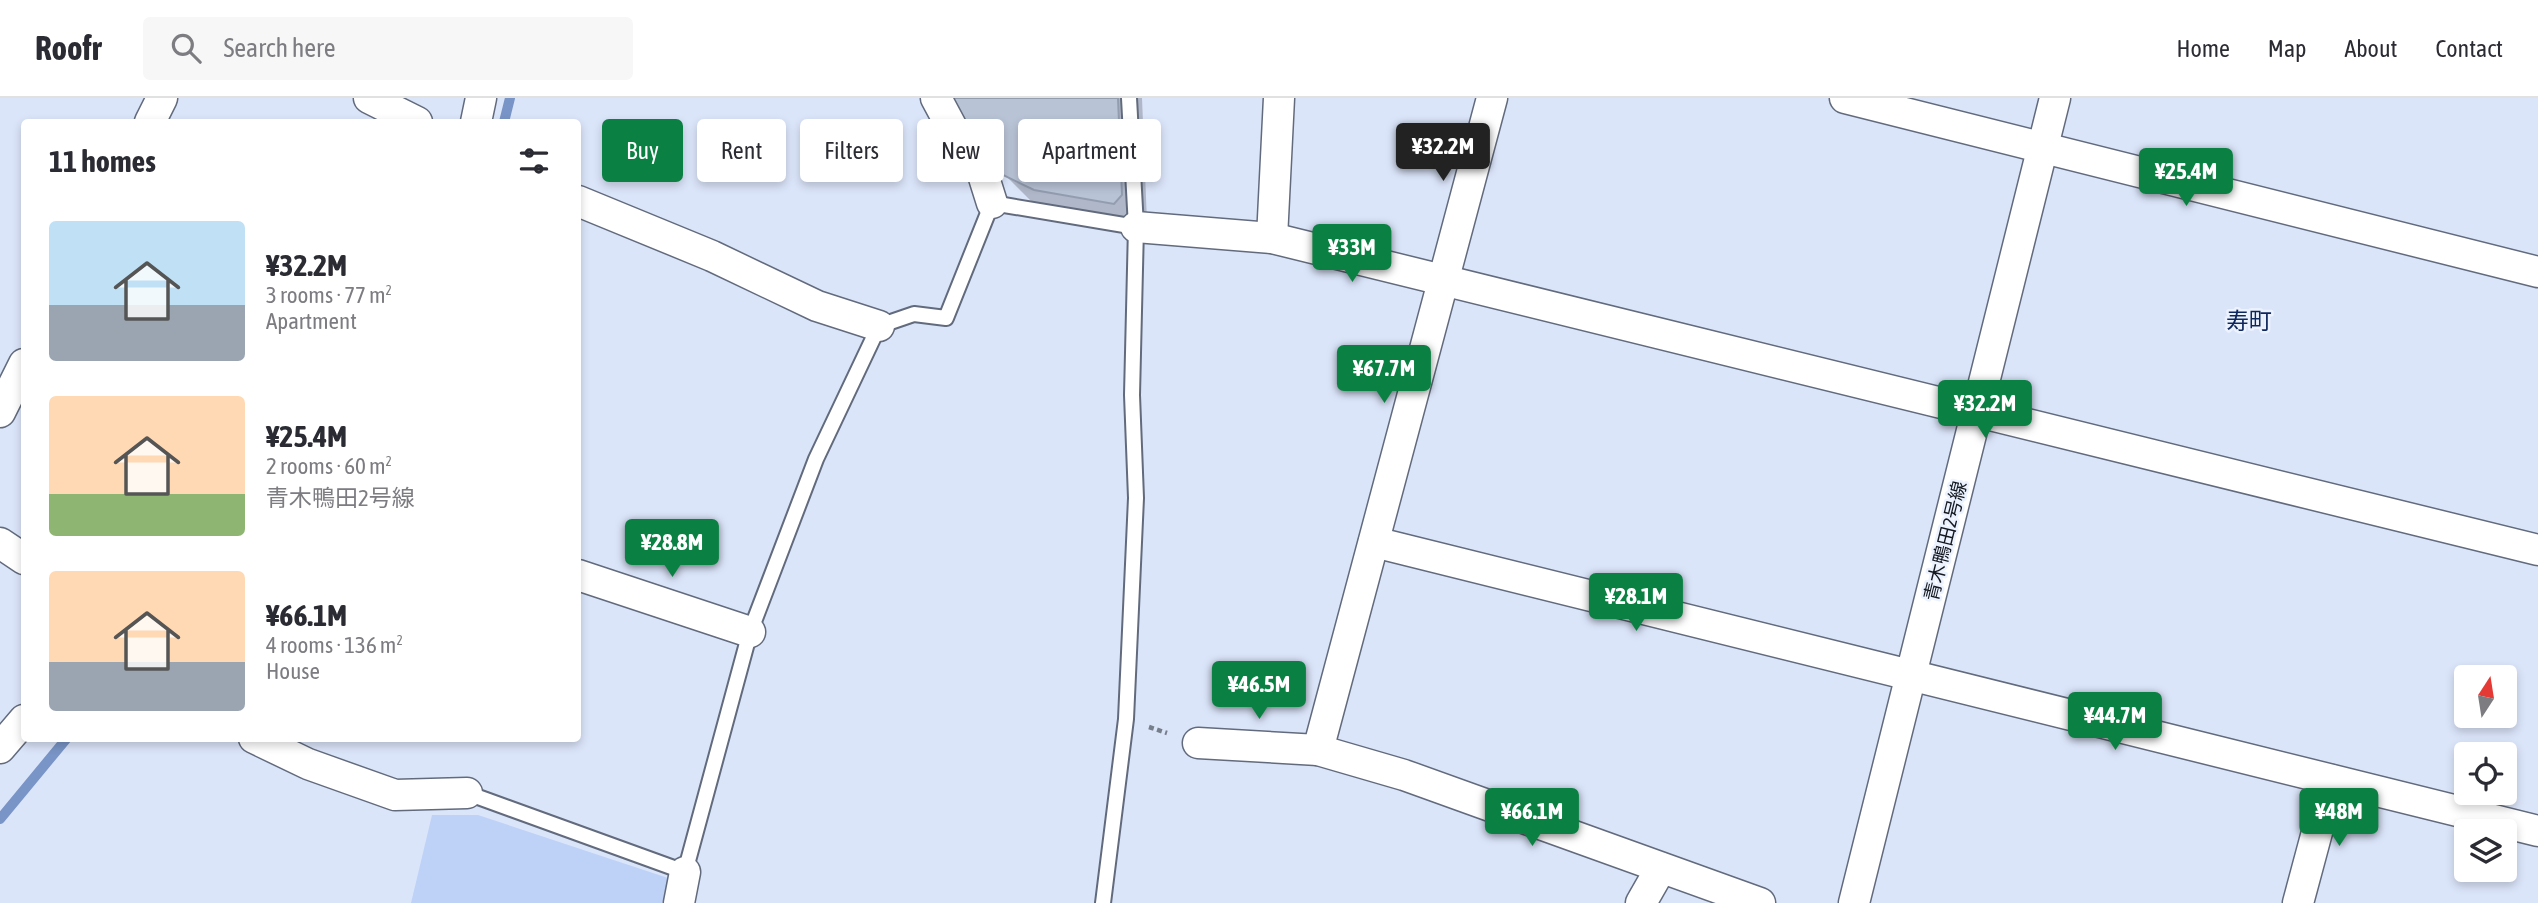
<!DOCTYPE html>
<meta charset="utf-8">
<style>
body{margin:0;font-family:"Asap Condensed","Noto Sans JP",sans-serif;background:#f7f7f7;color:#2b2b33;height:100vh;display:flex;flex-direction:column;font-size:26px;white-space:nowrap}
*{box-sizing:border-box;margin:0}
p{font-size:23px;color:#7c7c81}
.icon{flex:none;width:38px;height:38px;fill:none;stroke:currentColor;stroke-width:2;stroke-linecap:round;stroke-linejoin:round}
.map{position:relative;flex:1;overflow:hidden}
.drawer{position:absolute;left:21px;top:21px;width:560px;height:623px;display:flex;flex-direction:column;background:#fff;border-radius:7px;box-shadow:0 4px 10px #0003}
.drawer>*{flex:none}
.guide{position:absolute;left:602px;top:21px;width:665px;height:63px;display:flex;gap:14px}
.needle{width:46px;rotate:12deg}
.controls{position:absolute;left:2454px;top:567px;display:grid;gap:14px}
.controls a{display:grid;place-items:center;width:63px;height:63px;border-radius:7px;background:#fff;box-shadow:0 4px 10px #0003;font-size:35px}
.price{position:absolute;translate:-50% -60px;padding:0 16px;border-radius:7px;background:#0b8043;color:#fff;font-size:23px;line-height:46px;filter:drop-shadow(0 2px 4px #0008)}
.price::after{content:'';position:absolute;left:50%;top:42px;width:21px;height:16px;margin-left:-10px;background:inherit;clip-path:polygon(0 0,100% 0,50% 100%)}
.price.selected{background:#222;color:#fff}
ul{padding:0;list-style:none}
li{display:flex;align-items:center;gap:21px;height:175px;padding:0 28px}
li span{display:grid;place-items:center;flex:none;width:196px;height:140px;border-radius:7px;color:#555}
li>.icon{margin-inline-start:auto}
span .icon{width:84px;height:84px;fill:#fffc;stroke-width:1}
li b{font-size:30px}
h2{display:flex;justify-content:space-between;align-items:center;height:84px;padding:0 28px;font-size:30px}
.tag{padding:0 24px;border-radius:7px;background:#fff;box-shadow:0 4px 10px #0003;font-size:24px;line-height:63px}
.tag.selected{background:#0b8043;color:#fff}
header{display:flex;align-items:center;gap:42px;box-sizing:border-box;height:98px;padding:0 35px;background:#fff;border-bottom:2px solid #e1e1e2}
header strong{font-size:33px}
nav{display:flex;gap:38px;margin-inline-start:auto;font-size:24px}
.search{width:490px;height:63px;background:#f7f7f7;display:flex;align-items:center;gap:18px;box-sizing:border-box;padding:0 24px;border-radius:7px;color:#7c7c81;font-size:26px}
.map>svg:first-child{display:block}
.green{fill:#bed2f8}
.shadow{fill:#0003}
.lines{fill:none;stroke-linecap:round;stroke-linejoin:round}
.stream{stroke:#7994c6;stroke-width:10}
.building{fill:#b8c3d6;stroke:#939db0;stroke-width:2}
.lane-casing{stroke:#626b7d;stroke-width:18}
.street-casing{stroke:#626b7d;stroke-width:33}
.path{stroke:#767d8b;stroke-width:4.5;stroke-dasharray:5 3.5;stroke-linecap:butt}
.lane{stroke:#fff;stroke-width:14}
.street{stroke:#fff;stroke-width:30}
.labels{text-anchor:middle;stroke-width:5;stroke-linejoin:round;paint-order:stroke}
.street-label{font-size:19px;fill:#14181f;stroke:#ecf3ff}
.quarter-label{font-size:23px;fill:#0e275c;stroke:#ecf3ff}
</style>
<header>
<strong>Roofr</strong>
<div class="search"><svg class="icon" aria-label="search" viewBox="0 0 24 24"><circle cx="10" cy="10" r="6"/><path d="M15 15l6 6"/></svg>Search here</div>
<nav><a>Home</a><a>Map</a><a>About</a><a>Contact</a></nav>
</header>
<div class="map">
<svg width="2538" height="805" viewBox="0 0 2538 805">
<rect width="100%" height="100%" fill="#dbe5fa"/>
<polygon class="green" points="432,717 478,717 668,780 662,805 411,805"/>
<polygon class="shadow" points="952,0 1142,0 1147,124 1062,118 1031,103 1004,76"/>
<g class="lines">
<g class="stream">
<polyline points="504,24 510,0"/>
<polyline points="0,721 67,640"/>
</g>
</g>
<polygon class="building" points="950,0 1118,0 1122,97 1114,106 1034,92 1003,77 974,45"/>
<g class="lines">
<defs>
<g id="lane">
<polyline points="467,695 685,774 750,534 816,361 879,228 914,216 946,220 992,105 1136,129"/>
<polyline points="1103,805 1126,621 1136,400 1132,297 1136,129 1129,0"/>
</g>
<g id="street">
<polyline points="369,0 417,24"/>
<polyline points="936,0 958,41 981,70 992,105"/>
<polyline points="1845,0 2538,174"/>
<polyline points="150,24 162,0"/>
<polyline points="476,24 481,0"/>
<polyline points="578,103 712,158 817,208 879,228"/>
<polyline points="1136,129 1272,140 2538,452"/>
<polyline points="1272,140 1279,0"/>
<polyline points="0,314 24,266"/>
<polyline points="1374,444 2538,733"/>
<polyline points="0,445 24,461"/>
<polyline points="578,477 750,534"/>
<polyline points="254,640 308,666 395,697 467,695"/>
<polyline points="1198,645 1318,652 1404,677 1760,805"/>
<polyline points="0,650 24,622"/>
<polyline points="1318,652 1492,0"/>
<polyline points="679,805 685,774"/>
<polyline points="1641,805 1661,770"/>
<polyline points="1854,805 2055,0"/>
<polyline points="2298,805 2331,682"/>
</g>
</defs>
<use href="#lane" class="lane-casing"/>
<use href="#street" class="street-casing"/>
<polyline class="path" points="1149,629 1167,635"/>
<use href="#lane" class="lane"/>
<use href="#street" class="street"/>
</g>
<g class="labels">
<g class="street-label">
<text transform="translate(1945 443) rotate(-76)" y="7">青木鴨田2号線</text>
</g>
<g class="quarter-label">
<text x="2249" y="231">寿町</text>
</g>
</g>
</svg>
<div class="controls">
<a><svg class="needle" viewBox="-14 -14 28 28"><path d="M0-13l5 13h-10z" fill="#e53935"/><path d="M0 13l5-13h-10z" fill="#7c7c81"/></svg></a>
<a><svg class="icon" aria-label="locate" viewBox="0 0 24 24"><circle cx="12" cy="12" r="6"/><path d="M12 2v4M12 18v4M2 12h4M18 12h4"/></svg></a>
<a><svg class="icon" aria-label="layers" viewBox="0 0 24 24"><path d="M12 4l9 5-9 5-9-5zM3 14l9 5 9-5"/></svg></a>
</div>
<b class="price selected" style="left:1443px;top:85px">¥32.2M</b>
<b class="price" style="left:2186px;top:110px">¥25.4M</b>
<b class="price" style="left:1352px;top:186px">¥33M</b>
<b class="price" style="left:1384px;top:307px">¥67.7M</b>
<b class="price" style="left:1985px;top:342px">¥32.2M</b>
<b class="price" style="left:672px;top:481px">¥28.8M</b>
<b class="price" style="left:1636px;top:535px">¥28.1M</b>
<b class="price" style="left:1259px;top:623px">¥46.5M</b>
<b class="price" style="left:2115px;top:654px">¥44.7M</b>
<b class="price" style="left:1532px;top:750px">¥66.1M</b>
<b class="price" style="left:2339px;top:750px">¥48M</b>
<div class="guide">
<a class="tag selected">Buy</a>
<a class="tag">Rent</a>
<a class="tag">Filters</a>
<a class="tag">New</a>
<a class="tag">Apartment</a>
</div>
<section class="drawer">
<h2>11 homes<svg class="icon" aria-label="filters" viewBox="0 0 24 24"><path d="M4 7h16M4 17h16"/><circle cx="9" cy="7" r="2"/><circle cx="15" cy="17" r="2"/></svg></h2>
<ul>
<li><span style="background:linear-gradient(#bfe0f5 60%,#9aa5b1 0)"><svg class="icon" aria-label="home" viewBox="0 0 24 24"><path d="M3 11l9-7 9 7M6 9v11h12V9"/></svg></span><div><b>¥32.2M</b><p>3 rooms · 77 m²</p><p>Apartment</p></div></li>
<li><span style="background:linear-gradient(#ffd9b3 70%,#8fb573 0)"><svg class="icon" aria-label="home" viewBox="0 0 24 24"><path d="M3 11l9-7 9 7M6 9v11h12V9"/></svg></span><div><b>¥25.4M</b><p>2 rooms · 60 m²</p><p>青木鴨田2号線</p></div></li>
<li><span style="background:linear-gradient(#ffd9b3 65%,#9aa5b1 0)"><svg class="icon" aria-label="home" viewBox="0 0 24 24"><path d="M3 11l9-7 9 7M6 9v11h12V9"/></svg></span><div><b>¥66.1M</b><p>4 rooms · 136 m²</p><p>House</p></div></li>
</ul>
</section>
</div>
